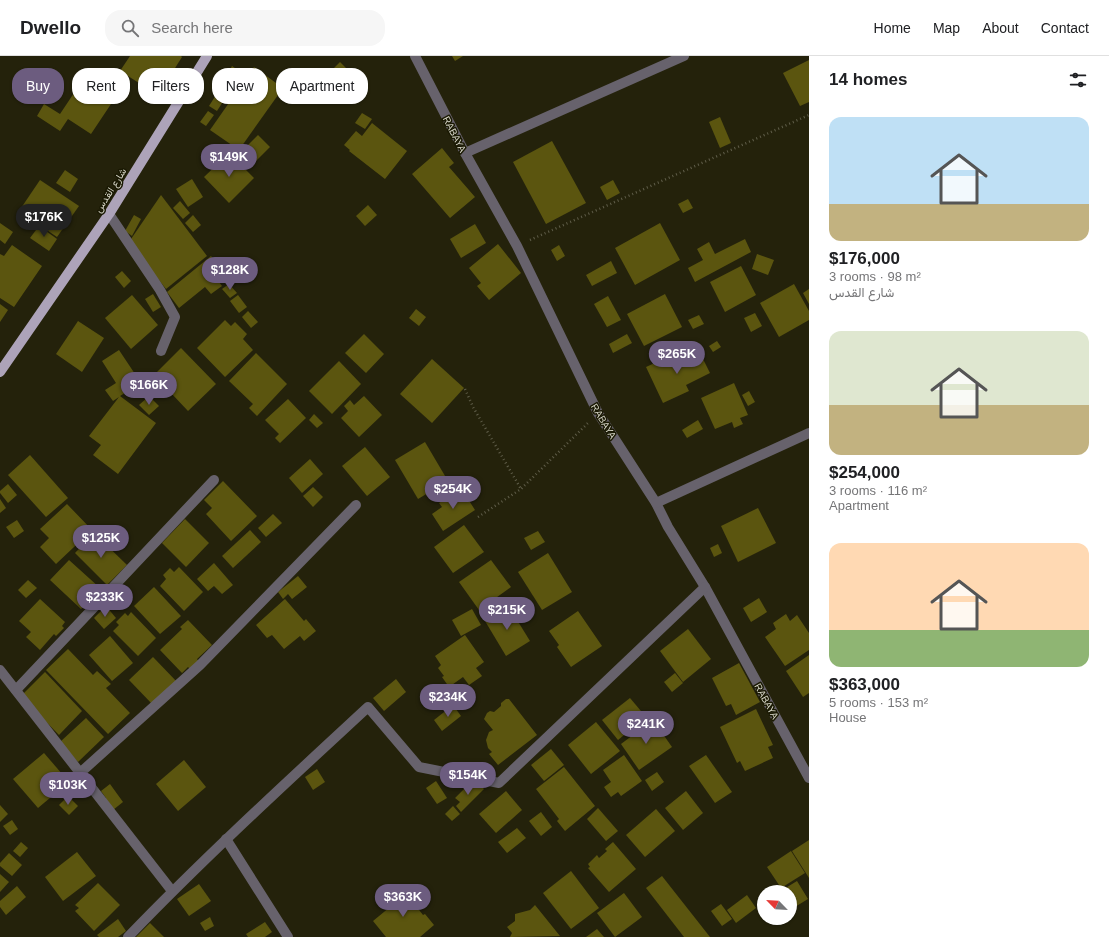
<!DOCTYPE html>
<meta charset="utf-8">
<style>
body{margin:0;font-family:Arial,Vazirmatn,sans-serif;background:#f6f6f6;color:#202124;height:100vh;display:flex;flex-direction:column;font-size:15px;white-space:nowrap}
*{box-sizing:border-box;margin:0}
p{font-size:13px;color:#757577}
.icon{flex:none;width:22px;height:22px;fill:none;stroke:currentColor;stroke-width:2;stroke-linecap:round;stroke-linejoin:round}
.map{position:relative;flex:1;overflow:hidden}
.sheet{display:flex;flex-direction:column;background:#fff;width:300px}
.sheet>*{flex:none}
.banner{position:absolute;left:12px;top:12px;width:380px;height:36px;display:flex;gap:8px}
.needle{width:26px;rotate:295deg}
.fabs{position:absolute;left:757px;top:829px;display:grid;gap:8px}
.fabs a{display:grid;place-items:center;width:40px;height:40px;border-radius:50%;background:#fff;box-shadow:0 1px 3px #0004;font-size:20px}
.price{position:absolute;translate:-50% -34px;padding:0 9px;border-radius:14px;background:#6c5c7f;color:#fff;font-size:13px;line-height:26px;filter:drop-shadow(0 1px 2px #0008)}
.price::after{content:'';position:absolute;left:50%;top:24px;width:12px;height:9px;margin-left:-6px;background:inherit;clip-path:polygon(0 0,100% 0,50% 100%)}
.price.active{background:#222;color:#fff}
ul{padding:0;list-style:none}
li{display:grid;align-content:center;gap:8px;height:212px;padding:0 20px}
li span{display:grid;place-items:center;height:124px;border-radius:12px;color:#555}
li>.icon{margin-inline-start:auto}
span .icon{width:72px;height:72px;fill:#fffc;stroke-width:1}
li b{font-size:17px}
h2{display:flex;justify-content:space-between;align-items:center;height:48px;padding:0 20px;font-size:17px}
.chip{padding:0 14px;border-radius:16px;background:#fff;box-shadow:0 1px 3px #0004;font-size:14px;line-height:36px}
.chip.active{background:#6c5c7f;color:#fff}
header{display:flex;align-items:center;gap:24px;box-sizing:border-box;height:56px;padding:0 20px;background:#fff;border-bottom:1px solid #e0e0e0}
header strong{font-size:19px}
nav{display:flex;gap:22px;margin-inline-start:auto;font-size:14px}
.search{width:280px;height:36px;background:#f6f6f6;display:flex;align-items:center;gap:10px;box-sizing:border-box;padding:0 14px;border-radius:16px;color:#757577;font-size:15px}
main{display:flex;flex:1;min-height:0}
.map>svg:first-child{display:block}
.building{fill:#5b550f}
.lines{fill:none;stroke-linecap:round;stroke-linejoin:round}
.path{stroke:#605e4a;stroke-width:2.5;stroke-dasharray:1 3;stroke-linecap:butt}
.minor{stroke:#67626c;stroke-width:10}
.major{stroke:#ada3b9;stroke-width:10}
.labels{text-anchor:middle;stroke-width:3;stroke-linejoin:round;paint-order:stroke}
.street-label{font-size:10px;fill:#d9d8ca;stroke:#1a1903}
</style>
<header>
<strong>Dwello</strong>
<div class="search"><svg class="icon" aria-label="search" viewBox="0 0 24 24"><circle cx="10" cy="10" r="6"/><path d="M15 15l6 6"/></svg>Search here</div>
<nav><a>Home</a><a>Map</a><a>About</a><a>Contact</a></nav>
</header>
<main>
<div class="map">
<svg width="809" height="881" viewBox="0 0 809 881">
<rect width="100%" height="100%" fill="#24220b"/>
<g class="building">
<polygon points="130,0 181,0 182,1 158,39 120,15"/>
<polygon points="452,0 463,0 455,5"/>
<polygon points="809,4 809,46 800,50 783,17"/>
<polygon points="340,6 348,14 338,24 330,16"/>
<polygon points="232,10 242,17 235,28 225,22"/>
<polygon points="254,11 283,32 239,94 210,74"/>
<polygon points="80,28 111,48 91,78 68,63 60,75 37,60 44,48 60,58"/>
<polygon points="223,28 231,33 217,55 209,50"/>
<polygon points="208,55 214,59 206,70 200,66"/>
<polygon points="362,57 372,63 365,73 355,67"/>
<polygon points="720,61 731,87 720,92 709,66"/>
<polygon points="372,67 407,95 385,123 349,95 350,94 344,89 356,75 362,80"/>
<polygon points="258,79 270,91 253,108 241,96"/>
<polygon points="552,85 586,147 546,168 513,106"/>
<polygon points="442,92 454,107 449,111 475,141 450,162 412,118"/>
<polygon points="229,97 254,122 229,147 204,121"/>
<polygon points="65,114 78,123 70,136 56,127"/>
<polygon points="192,123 203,141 188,151 176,133"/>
<polygon points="40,124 79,150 57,181 19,155"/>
<polygon points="613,124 620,137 607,144 600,131"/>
<polygon points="161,139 207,200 166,233 129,186"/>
<polygon points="688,143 693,152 683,157 678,148"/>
<polygon points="180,145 190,157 183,163 173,152"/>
<polygon points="368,149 377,159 365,170 356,160"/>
<polygon points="134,159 141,163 132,180 125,175"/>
<polygon points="193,159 201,169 193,176 185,167"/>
<polygon points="0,167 13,176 5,188 0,184"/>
<polygon points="660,167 680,204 635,229 615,192"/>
<polygon points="475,168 486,187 461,202 450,183"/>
<polygon points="39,170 57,183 49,195 30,182"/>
<polygon points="745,183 751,196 695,226 688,212 703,204 697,193 709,186 715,198"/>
<polygon points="498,188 521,217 489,244 477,230 481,227 469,212"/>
<polygon points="12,189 42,210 14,251 0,242 0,198 4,200"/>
<polygon points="559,189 565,200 557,205 551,194"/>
<polygon points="757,198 774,204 768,219 752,213"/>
<polygon points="211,200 223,216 216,222 222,230 211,238 205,231 179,252 167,236"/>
<polygon points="611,205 617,217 592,230 586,219"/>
<polygon points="741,210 756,239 725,256 710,226"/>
<polygon points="122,215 131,225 124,232 115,221"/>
<polygon points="229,228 237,237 230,242 222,233"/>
<polygon points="794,228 809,255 809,264 779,281 760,247"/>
<polygon points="809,233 809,248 803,237"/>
<polygon points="153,238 161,251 153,256 145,243"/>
<polygon points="665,238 682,271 644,290 627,258"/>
<polygon points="132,239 158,269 131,293 105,262"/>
<polygon points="238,239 247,251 239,257 230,245"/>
<polygon points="608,240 621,264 607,271 594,248"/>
<polygon points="0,248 8,254 0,266"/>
<polygon points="416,253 426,261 419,270 409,262"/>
<polygon points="248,255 258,266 251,272 242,261"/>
<polygon points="755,257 762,270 751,276 744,262"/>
<polygon points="699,259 704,268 693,273 688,264"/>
<polygon points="225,264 231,270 235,266 247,278 243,283 253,294 225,321 197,292"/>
<polygon points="78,265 104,282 82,316 56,298"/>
<polygon points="364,278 384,298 366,317 345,297"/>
<polygon points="627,278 632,287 613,297 609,288"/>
<polygon points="717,285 721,291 713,296 709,290"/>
<polygon points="181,292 216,328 188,355 154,319"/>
<polygon points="698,293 710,317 686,329 689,335 663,347 646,311 672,299 676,307 685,303 683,300"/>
<polygon points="119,294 141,327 120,340 156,367 118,418 93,399 101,389 89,380 119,341 113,345 105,334 116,327 102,305"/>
<polygon points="256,297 287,328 257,360 249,352 253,348 229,325"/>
<polygon points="432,303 464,332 432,367 400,338"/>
<polygon points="339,305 361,328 332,358 309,335"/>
<polygon points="734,327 748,359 740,362 743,368 734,372 732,366 715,373 701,342"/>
<polygon points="749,335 755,346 748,350 742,339"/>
<polygon points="149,340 159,350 149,359 139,349"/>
<polygon points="364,340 382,359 359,381 341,362 348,355 344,350 350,344 354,349"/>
<polygon points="288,343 306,362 280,387 275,382 279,378 265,364"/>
<polygon points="314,358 323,367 317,372 309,364"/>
<polygon points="698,364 703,373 687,382 682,374"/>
<polygon points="425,386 448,425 418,443 395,404"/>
<polygon points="365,391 390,421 367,440 342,410"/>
<polygon points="30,399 68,442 46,461 8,419"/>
<polygon points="310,403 323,418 302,437 289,422"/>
<polygon points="223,425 257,460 231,485 206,458 212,452 204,444"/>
<polygon points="8,428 17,439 8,447 0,437 0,435"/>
<polygon points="313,431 323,441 313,451 303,440"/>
<polygon points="461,432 475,454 443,475 432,458 442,451 439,447"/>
<polygon points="0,443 6,452 0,457"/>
<polygon points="67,448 92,474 56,508 40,491 49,482 40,473"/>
<polygon points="758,452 776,487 738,506 721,470"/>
<polygon points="273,458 282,467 266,481 258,472"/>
<polygon points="185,463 209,487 186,511 162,487"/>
<polygon points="17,464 24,475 14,482 6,471"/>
<polygon points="464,469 484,496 453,517 434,491"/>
<polygon points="250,474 261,486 233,512 222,500"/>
<polygon points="538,475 545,486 531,494 524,482"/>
<polygon points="94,477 127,509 107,529 75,497"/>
<polygon points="718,488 722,497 714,501 710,492"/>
<polygon points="548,497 572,536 542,554 518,516"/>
<polygon points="69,504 100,532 93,540 95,542 88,548 87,547 81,553 50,524"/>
<polygon points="491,504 511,531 479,554 459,526"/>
<polygon points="214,507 233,529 222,538 214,530 208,535 197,523"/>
<polygon points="179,511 203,536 184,555 160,530 166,523 163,519 170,512 174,516"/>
<polygon points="298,520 307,531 292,543 288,538 283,543 278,536"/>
<polygon points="28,524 37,532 26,542 18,534"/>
<polygon points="154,531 181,560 160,578 134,550"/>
<polygon points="759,542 767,556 751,566 743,552"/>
<polygon points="40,543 65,566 62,570 64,572 56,580 54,578 40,594 26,581 31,576 19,565"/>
<polygon points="285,543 304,565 306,563 316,575 304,585 300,580 284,593 272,579 267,582 256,569"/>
<polygon points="106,550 116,562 104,573 94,562"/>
<polygon points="509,551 530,585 506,600 485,565"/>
<polygon points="472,553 481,569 461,580 452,564"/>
<polygon points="578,555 602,590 571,611 557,591 559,589 549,575"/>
<polygon points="131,556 156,582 138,600 113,575 119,569 116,566 125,557 128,560"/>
<polygon points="786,558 790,565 797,559 809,577 809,594 785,610 765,581 776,573 773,567"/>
<polygon points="188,564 212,589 197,603 199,606 191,614 188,611 182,617 160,594 182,573 180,571"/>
<polygon points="688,573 711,603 683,626 660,595"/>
<polygon points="465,579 484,606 476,612 482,620 469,629 463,621 449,631 442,621 444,620 438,612 441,609 435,600"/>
<polygon points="110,580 133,607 112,625 89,599"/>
<polygon points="68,593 93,619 97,615 111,628 106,632 130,657 108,678 46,614"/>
<polygon points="809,599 809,637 803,641 786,615"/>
<polygon points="153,601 178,627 154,650 129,624"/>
<polygon points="739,607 760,646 736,659 731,648 726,650 712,622"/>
<polygon points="45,616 82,655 59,679 21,640"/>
<polygon points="675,617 683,627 672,636 664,626"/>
<polygon points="396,623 406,636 384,655 373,642"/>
<polygon points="630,642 646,661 618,684 602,664"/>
<polygon points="506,643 509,643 537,679 498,709 489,698 492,696 488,692 486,684 489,676 493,674 484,663 487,657 490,655 494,656 501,650 501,647"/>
<polygon points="453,649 461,660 442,675 434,664"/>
<polygon points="756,653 773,689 768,691 773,702 745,715 740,705 737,707 720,671"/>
<polygon points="86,662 104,681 78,706 60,686"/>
<polygon points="653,664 672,691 639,714 621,688"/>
<polygon points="596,666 620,695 591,718 568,689"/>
<polygon points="551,693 564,709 544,725 531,709"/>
<polygon points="44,697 69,726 38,752 13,723"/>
<polygon points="624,699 642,725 621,740 618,736 611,741 604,731 611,726 603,714"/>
<polygon points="706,699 732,736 715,747 689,710"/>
<polygon points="184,704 206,731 178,755 156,728"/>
<polygon points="564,711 595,750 565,775 557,765 559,763 536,733"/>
<polygon points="317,713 325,726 313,734 305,721"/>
<polygon points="657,716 664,726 652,735 645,724"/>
<polygon points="436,725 447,742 437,748 426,732"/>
<polygon points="110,728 123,746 113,754 105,743 106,742 101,735"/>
<polygon points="469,728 473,732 479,728 484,733 461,756 456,750 460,746 455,742"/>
<polygon points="506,735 522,754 496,777 479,758"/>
<polygon points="686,735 703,757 683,774 665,752"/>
<polygon points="68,740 78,750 69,759 59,749"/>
<polygon points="0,749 8,758 0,766"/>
<polygon points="453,750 460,758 452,765 445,758"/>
<polygon points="598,752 618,775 606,785 587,763"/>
<polygon points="656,753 675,775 645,801 626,779"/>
<polygon points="541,756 552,771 541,780 529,765"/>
<polygon points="12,764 18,773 10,779 3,770"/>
<polygon points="517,772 526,782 507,797 498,786"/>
<polygon points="809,784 809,822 792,795"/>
<polygon points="21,786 28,792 20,801 13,795"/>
<polygon points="613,786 636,813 609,836 588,812 590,811 588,808 597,799 599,802 607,795 605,793"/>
<polygon points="791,795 805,817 781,832 767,811"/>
<polygon points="77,796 96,820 63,845 45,821"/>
<polygon points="9,797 22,809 12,820 0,810 0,807"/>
<polygon points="571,815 599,852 571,873 543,837"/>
<polygon points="0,818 9,826 0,836"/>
<polygon points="662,820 710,881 684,881 646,832"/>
<polygon points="797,825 808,843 790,854 790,836 779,836"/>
<polygon points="98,827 120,849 94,875 75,855 79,852 75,849"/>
<polygon points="199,828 211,845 189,860 177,843"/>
<polygon points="17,830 26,841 6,859 0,851 0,845"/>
<polygon points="402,832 423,859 425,858 434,869 420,881 386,881 373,865 390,851 386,846"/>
<polygon points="624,837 642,861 615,881 597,857"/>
<polygon points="747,839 756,852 736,867 727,854"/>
<polygon points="721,848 732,863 722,870 711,855"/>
<polygon points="535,849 560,880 510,881 512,877 507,871 515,865 515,858 530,854"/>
<polygon points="210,861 214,870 205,875 200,867"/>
<polygon points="118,863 126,875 118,881 99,881 97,879"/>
<polygon points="265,866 272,876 265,881 248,881 246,878"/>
<polygon points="150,867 164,881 136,881"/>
<polygon points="597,873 604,881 586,881"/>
</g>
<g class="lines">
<g class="path">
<polyline points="530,184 809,59"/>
<polyline points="465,333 473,351 521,433"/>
<polyline points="478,461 521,433 588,367"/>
</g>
<g class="minor">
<polyline points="415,0 465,97 517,190 598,357 656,447 668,471 705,531 809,722"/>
<polyline points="465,97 684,0"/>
<polyline points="109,158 160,234 175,261 161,295"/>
<polyline points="656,447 809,377"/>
<polyline points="0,614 172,835"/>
<polyline points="16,634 214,424"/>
<polyline points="80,717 200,609 356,449"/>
<polyline points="226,783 288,881"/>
<path d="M128,881C205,801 287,726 368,651L419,711L499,727L705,531"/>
</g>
<polyline class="major" points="0,316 109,158 207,0"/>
</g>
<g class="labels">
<g class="street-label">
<text transform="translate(455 78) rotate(63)" y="4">RABAYA</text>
<text transform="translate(110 134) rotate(-58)" y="4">شارع القدس</text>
<text transform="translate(604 365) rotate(59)" y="4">RABAYA</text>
<text transform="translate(767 645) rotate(61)" y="4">RABAYA</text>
</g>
</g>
</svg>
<div class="fabs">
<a><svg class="needle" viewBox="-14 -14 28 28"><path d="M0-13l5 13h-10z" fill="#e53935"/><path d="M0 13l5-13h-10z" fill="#757577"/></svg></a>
</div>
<b class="price" style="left:229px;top:122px">$149K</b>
<b class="price active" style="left:44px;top:182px">$176K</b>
<b class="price" style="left:230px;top:235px">$128K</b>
<b class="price" style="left:677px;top:319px">$265K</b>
<b class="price" style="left:149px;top:350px">$166K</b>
<b class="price" style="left:453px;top:454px">$254K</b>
<b class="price" style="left:101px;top:503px">$125K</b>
<b class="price" style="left:105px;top:562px">$233K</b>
<b class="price" style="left:507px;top:575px">$215K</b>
<b class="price" style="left:448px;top:662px">$234K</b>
<b class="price" style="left:646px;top:689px">$241K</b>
<b class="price" style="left:468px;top:740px">$154K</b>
<b class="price" style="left:68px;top:750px">$103K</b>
<b class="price" style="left:403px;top:862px">$363K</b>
<div class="banner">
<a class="chip active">Buy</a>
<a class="chip">Rent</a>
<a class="chip">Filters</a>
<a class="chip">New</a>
<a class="chip">Apartment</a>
</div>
</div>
<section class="sheet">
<h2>14 homes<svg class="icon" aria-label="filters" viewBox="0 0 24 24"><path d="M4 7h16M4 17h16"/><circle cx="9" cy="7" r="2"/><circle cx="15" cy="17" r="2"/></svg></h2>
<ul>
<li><span style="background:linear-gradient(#bfe0f5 70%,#c2b280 0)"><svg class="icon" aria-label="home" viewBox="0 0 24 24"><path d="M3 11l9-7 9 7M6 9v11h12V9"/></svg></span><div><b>$176,000</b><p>3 rooms · 98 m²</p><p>شارع القدس</p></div></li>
<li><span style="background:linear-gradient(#dfe7d0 60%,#c2b280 0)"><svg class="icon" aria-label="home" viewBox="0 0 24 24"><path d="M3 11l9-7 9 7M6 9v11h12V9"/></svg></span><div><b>$254,000</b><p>3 rooms · 116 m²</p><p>Apartment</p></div></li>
<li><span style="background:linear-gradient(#ffd9b3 70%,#8fb573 0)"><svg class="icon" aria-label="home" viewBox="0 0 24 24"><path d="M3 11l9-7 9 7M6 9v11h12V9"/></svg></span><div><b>$363,000</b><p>5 rooms · 153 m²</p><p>House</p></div></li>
</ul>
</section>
</main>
